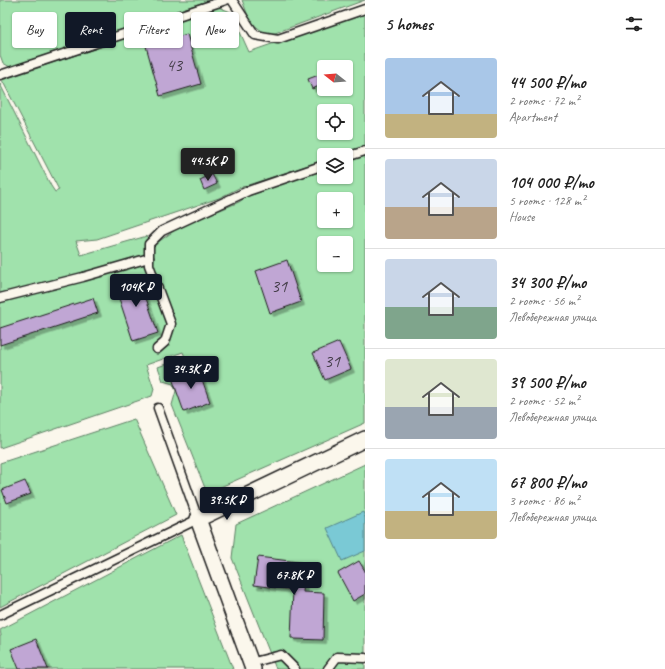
<!DOCTYPE html>
<meta charset="utf-8">
<style>
body{margin:0;font-family:Caveat,sans-serif;background:#f6f6f6;color:#222;height:100vh;display:flex;flex-direction:column;font-size:15px;white-space:nowrap}
*{box-sizing:border-box;margin:0}
p{font-size:13px;color:#767676}
.icon{flex:none;width:22px;height:22px;fill:none;stroke:currentColor;stroke-width:2;stroke-linecap:round;stroke-linejoin:round}
.map{position:relative;flex:1;overflow:hidden}
.sheet{display:flex;flex-direction:column;background:#fff;width:300px}
.sheet>*{flex:none}
.guide{position:absolute;left:12px;top:12px;width:293px;height:36px;display:flex;gap:8px}
.needle{width:26px;rotate:287deg}
.controls{position:absolute;left:317px;top:60px;display:grid;gap:8px}
.controls a{display:grid;place-items:center;width:36px;height:36px;border-radius:4px;background:#fff;box-shadow:0 1px 3px #0004;font-size:20px}
.price{position:absolute;translate:-50% -34px;padding:0 9px;border-radius:4px;background:#111827;color:#fff;font-size:13px;line-height:26px;filter:drop-shadow(0 1px 2px #0008)}
.price::after{content:'';position:absolute;left:50%;top:24px;width:12px;height:9px;margin-left:-6px;background:inherit;clip-path:polygon(0 0,100% 0,50% 100%)}
.price.active{background:#222;color:#fff}
ul{padding:0;list-style:none}
li{display:flex;align-items:center;gap:12px;height:100px;padding:0 20px}
li+li{border-top:1px solid #e0e0e0}
li span{display:grid;place-items:center;flex:none;width:112px;height:80px;border-radius:4px;color:#555}
li>.icon{margin-inline-start:auto}
span .icon{width:48px;height:48px;fill:#fffc;stroke-width:1}
li b{font-size:17px}
h2{display:flex;justify-content:space-between;align-items:center;height:48px;padding:0 20px;font-size:17px}
.pill{padding:0 14px;border-radius:4px;background:#fff;box-shadow:0 1px 3px #0004;font-size:14px;line-height:36px}
.pill.active{background:#111827;color:#fff}
main{display:flex;flex:1;min-height:0}
.map>svg:first-child{display:block}
.green{fill:#a0e2ac;stroke:#5e7f64;fill-rule:evenodd}
.water{fill:#7ac9d5;stroke:#54848b}
.building{fill:#c0a6d4;stroke:#1c1c1c;filter:url(#shadow)}
.lines{fill:none;stroke-linecap:round;stroke-linejoin:round}
.service-casing{stroke:#1c1c1c;stroke-width:11}
.minor-casing{stroke:#1c1c1c;stroke-width:18}
.service{stroke:#fbf7ec;stroke-width:8}
.minor{stroke:#fbf7ec;stroke-width:15}
.labels{text-anchor:middle;stroke-width:3;stroke-linejoin:round;paint-order:stroke}
.number-label{font-size:18px;fill:#453e4a}
</style>
<main>
<div class="map">
<svg width="365" height="669" viewBox="0 0 365 669">
<defs>
<filter id="shadow"><feDropShadow dx="3.5" dy="3.5" stdDeviation="0" flood-color="#0004"/></filter>
</defs>
<rect width="100%" height="100%" fill="#fbf7ec"/>
<filter id="ink" filterUnits="userSpaceOnUse"><feTurbulence type="fractalNoise" baseFrequency=".025" numOctaves="2"/><feDisplacementMap in="SourceGraphic" scale="8" xChannelSelector="R" yChannelSelector="G"/><feConvolveMatrix kernelMatrix="1 2 1 2 8 2 1 2 1" color-interpolation-filters="sRGB"/></filter>
<g filter="url(#ink)">
<g class="green">
<polygon points="0,0 210,0 10,67 3,63 0,55"/>
<polygon points="242,0 365,0 275,33 266,34 254,25 250,21"/>
<path d="M218,7L231,12L249,52L365,11V146L339,155H324V160L239,188L219,198L97,239L76,241L81,255L147,236L151,247L178,228L239,202L249,195L324,169V177H346V162L365,156V423L207,493L172,405L176,391L173,384L163,381L158,367L185,357L183,352L146,365L154,389L152,396L0,448V84L51,186L55,192L59,190L2,80ZM324,67H346V89H324ZM324,111H346V133H324ZM324,199H346V221H324ZM324,243H346V265H324Z"/>
<polygon points="134,419 176,515 0,607 0,463"/>
<polygon points="365,464 365,669 276,669 232,558 236,524"/>
<polygon points="181,535 233,669 1,669 0,666 0,636 1,636 0,630"/>
</g>
<polygon class="water" points="363,512 365,518 365,551 342,561 327,528"/>
<g class="building">
<polygon points="187,34 201,84 160,96 146,46"/>
<polygon points="324,73 324,84 312,89 308,79"/>
<polygon points="212,174 217,184 204,190 200,180"/>
<polygon points="287,260 301,302 270,313 256,271"/>
<polygon points="138,275 158,333 133,341 114,283"/>
<polygon points="93,298 98,313 0,345 0,328"/>
<polygon points="339,342 351,369 325,380 313,353"/>
<polygon points="198,368 210,402 184,412 172,378"/>
<polygon points="25,481 31,494 7,503 2,490"/>
<polygon points="258,557 306,563 303,592 324,593 323,640 294,639 294,638 291,638 293,590 254,585"/>
<polygon points="359,561 365,571 365,594 353,601 338,573"/>
<polygon points="36,639 48,669 19,669 11,649"/>
</g>
<g class="lines">
<defs>
<g id="service">
<polyline points="232,0 255,35 278,39 365,9"/>
<polyline points="0,75 226,0"/>
<polyline points="346,157 365,151"/>
<polyline points="0,298 83,277 149,258"/>
<polyline points="157,349 165,342 171,324 149,265 149,244 162,231 248,191 324,165"/>
<polyline points="0,615 198,519 158,408"/>
<polyline points="250,663 281,655 295,669"/>
<polyline points="328,669 337,657 365,658"/>
</g>
<polyline id="minor" points="253,669 198,519 365,439"/>
</defs>
<use href="#service" class="service-casing"/>
<use href="#minor" class="minor-casing"/>
<use href="#service" class="service"/>
<use href="#minor" class="minor"/>
</g>
</g>
<g class="labels">
<g class="number-label">
<text x="174" y="71">43</text>
<text x="279" y="292">31</text>
<text x="332" y="367">31</text>
</g>
</g>
</svg>
<div class="controls">
<a><svg class="needle" viewBox="-14 -14 28 28"><path d="M0-13l5 13h-10z" fill="#e53935"/><path d="M0 13l5-13h-10z" fill="#767676"/></svg></a>
<a><svg class="icon" aria-label="locate" viewBox="0 0 24 24"><circle cx="12" cy="12" r="6"/><path d="M12 2v4M12 18v4M2 12h4M18 12h4"/></svg></a>
<a><svg class="icon" aria-label="layers" viewBox="0 0 24 24"><path d="M12 4l9 5-9 5-9-5zM3 14l9 5 9-5"/></svg></a>
<a>+</a>
<a>−</a>
</div>
<b class="price active" style="left:208px;top:182px">44.5K ₽</b>
<b class="price" style="left:136px;top:308px">104K ₽</b>
<b class="price" style="left:191px;top:390px">34.3K ₽</b>
<b class="price" style="left:227px;top:521px">39.5K ₽</b>
<b class="price" style="left:294px;top:596px">67.8K ₽</b>
<div class="guide">
<a class="pill">Buy</a>
<a class="pill active">Rent</a>
<a class="pill">Filters</a>
<a class="pill">New</a>
</div>
</div>
<section class="sheet">
<h2>5 homes<svg class="icon" aria-label="filters" viewBox="0 0 24 24"><path d="M4 7h16M4 17h16"/><circle cx="9" cy="7" r="2"/><circle cx="15" cy="17" r="2"/></svg></h2>
<ul>
<li><span style="background:linear-gradient(#a9c7e8 70%,#c2b280 0)"><svg class="icon" aria-label="home" viewBox="0 0 24 24"><path d="M3 11l9-7 9 7M6 9v11h12V9"/></svg></span><div><b>44 500 ₽/mo</b><p>2 rooms · 72 m²</p><p>Apartment</p></div></li>
<li><span style="background:linear-gradient(#c9d6e8 60%,#b9a48a 0)"><svg class="icon" aria-label="home" viewBox="0 0 24 24"><path d="M3 11l9-7 9 7M6 9v11h12V9"/></svg></span><div><b>104 000 ₽/mo</b><p>5 rooms · 128 m²</p><p>House</p></div></li>
<li><span style="background:linear-gradient(#c9d6e8 60%,#7fa58c 0)"><svg class="icon" aria-label="home" viewBox="0 0 24 24"><path d="M3 11l9-7 9 7M6 9v11h12V9"/></svg></span><div><b>34 300 ₽/mo</b><p>2 rooms · 56 m²</p><p>Левобережная улица</p></div></li>
<li><span style="background:linear-gradient(#dfe7d0 60%,#9aa5b1 0)"><svg class="icon" aria-label="home" viewBox="0 0 24 24"><path d="M3 11l9-7 9 7M6 9v11h12V9"/></svg></span><div><b>39 500 ₽/mo</b><p>2 rooms · 52 m²</p><p>Левобережная улица</p></div></li>
<li><span style="background:linear-gradient(#bfe0f5 65%,#c2b280 0)"><svg class="icon" aria-label="home" viewBox="0 0 24 24"><path d="M3 11l9-7 9 7M6 9v11h12V9"/></svg></span><div><b>67 800 ₽/mo</b><p>3 rooms · 86 m²</p><p>Левобережная улица</p></div></li>
</ul>
</section>
</main>
